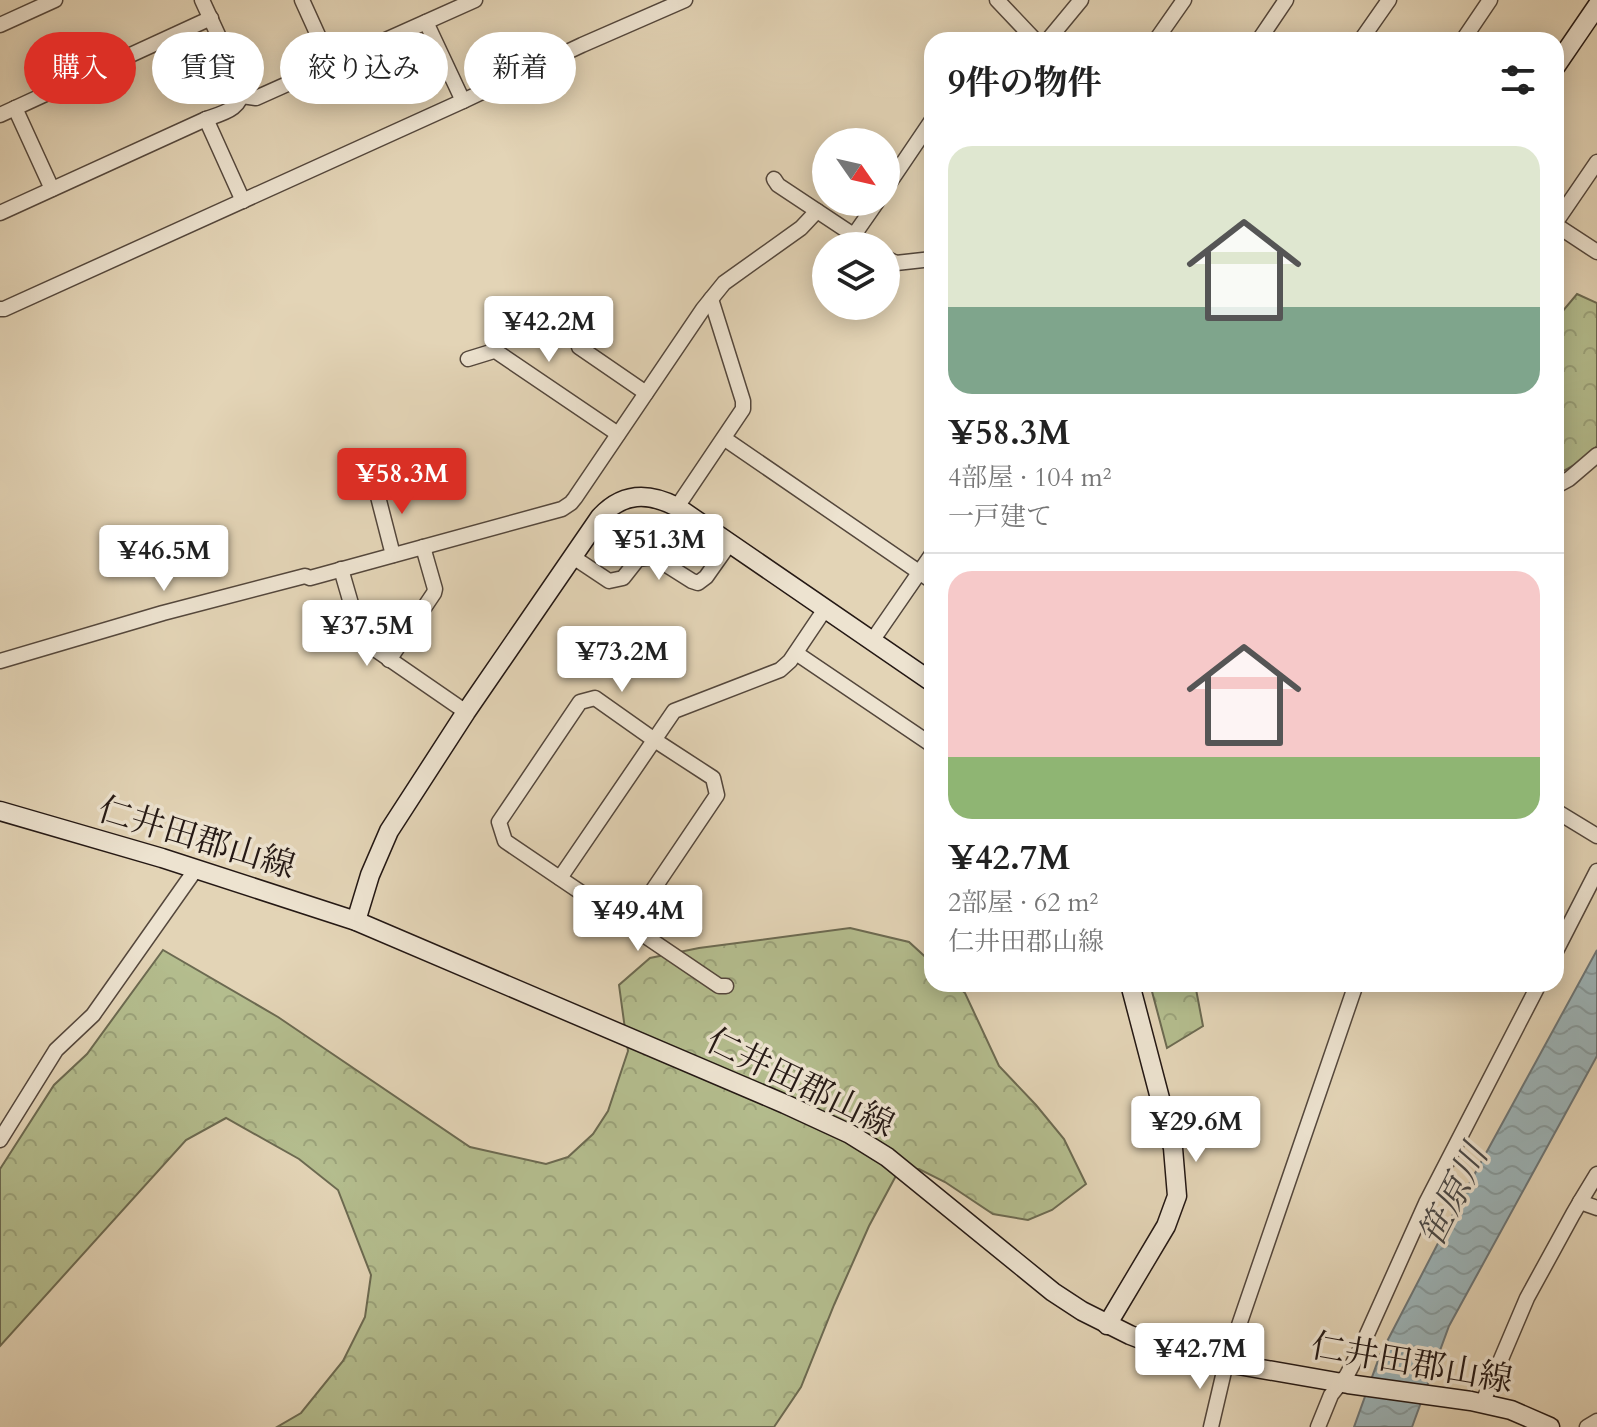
<!DOCTYPE html>
<html lang="ja">
<meta charset="utf-8">
<style>
body{margin:0;font-family:Cardo,"Noto Serif JP",serif;background:#f6f6f6;color:#222;height:100vh;display:flex;flex-direction:column;font-size:30px;white-space:nowrap}
*{box-sizing:border-box;margin:0}
p{font-size:26px;color:#767676}
.icon{flex:none;width:44px;height:44px;fill:none;stroke:currentColor;stroke-width:2;stroke-linecap:round;stroke-linejoin:round}
.map{position:relative;flex:1;overflow:hidden}
.drawer{position:absolute;left:924px;top:32px;width:640px;height:960px;display:flex;flex-direction:column;background:#fff;border-radius:24px;box-shadow:0 4px 20px #0003}
.drawer>*{flex:none}
.top-card{position:absolute;left:24px;top:32px;width:760px;height:72px;display:flex;gap:16px}
.needle{width:52px;rotate:124deg}
.tools{position:absolute;left:812px;top:128px;display:grid;gap:16px}
.tools a{display:grid;place-items:center;width:88px;height:88px;border-radius:50%;background:#fff;box-shadow:0 4px 20px #0003;font-size:40px}
.price{position:absolute;translate:-50% -68px;padding:0 18px;border-radius:8px;background:#fff;color:#222;font-size:26px;line-height:52px;filter:drop-shadow(0 2px 4px #0008)}
.price::after{content:'';position:absolute;left:50%;top:48px;width:24px;height:18px;margin-left:-12px;background:inherit;clip-path:polygon(0 0,100% 0,50% 100%)}
.price.on{background:#d93025;color:#fff}
ul{padding:0;list-style:none}
li{display:grid;align-content:center;gap:16px;height:424px;padding:0 24px}
li+li{border-top:2px solid #e0e0e0}
li span{display:grid;place-items:center;height:248px;border-radius:24px;color:#555}
li>.icon{margin-inline-start:auto}
span .icon{width:144px;height:144px;fill:#fffc;stroke-width:1}
li b{font-size:34px}
h2{display:flex;justify-content:space-between;align-items:center;height:96px;padding:0 24px;font-size:34px}
.pill{padding:0 28px;border-radius:36px;background:#fff;box-shadow:0 4px 20px #0003;font-size:28px;line-height:72px}
.pill.on{background:#d93025;color:#fff}
.map>svg:first-child{display:block}
.forest{fill:url(#forest-crowns);stroke:#6c6a51;stroke-width:2}
.water{fill:url(#water-waves);stroke:#6c7678;stroke-width:2}
.lines{fill:none;stroke-linecap:round;stroke-linejoin:round}
.street-casing{stroke:#54473c;stroke-width:17}
.secondary-casing{stroke:#241814;stroke-width:21}
.street{stroke:#ede3d0;stroke-width:14}
.secondary{stroke:#ede3d0;stroke-width:18}
.labels{text-anchor:middle;stroke-width:7;stroke-linejoin:round;paint-order:stroke}
.street-label{font-size:34px;fill:#241814;stroke:#ede3d0}
.water-label{font-size:36px;font-style:italic;fill:#484746;stroke:#ede3d0}
</style>
<div class="map">
<svg width="1597" height="1427" viewBox="0 0 1597 1427">
<defs>
<pattern id="forest-crowns" width="20" height="18" patternUnits="userSpaceOnUse" patternTransform="scale(2)"><rect width="20" height="18" fill="#b4bd8e"/><path d="M2 6a3 3 0 1 1 6 0M12 15a3 3 0 1 1 6 0" fill="none" stroke="#9ba27a"/></pattern>
<pattern id="water-waves" width="16" height="10" patternUnits="userSpaceOnUse" patternTransform="scale(2)"><rect width="16" height="10" fill="#9cb5ba"/><path d="M0 5q4-4 8 0t8 0" fill="none" stroke="#869b9f"/></pattern>
</defs>
<rect width="100%" height="100%" fill="#e3d4b6"/>
<filter id="stains"><feTurbulence type="fractalNoise" baseFrequency=".0025" numOctaves="4"/><feColorMatrix values="0 0 0 0 .2 0 0 0 0 .09 0 0 0 0 .02 0 0 0 .5 -.17"/></filter>
<radialGradient id="worn" r=".72"><stop offset=".6" stop-color="#630" stop-opacity="0"/><stop offset="1" stop-color="#630" stop-opacity=".3"/></radialGradient>
<g class="forest">
<polygon points="1577,294 1597,303 1597,446 1583,460 1556,475 1556,319"/>
<polygon points="850,928 909,942 932,963 932,984 955,984 965,993 999,1066 1036,1105 1064,1139 1086,1184 1052,1210 1028,1220 993,1214 945,1182 919,1169 898,1172 869,1226 834,1305 801,1387 774,1427 277,1427 301,1413 343,1361 365,1317 371,1275 338,1190 299,1159 226,1118 186,1140 0,1346 0,1169 54,1085 87,1054 163,950 278,1017 470,1147 546,1164 568,1157 593,1134 608,1111 628,1051 619,985 650,958 699,948"/>
<polygon points="1150,984 1195,984 1203,1026 1167,1048"/>
</g>
<polygon class="water" points="1597,950 1597,1056 1449,1326 1412,1427 1354,1427 1380,1355 1462,1197"/>
<g class="lines">
<defs>
<g id="street">
<polyline points="302,0 331,64"/>
<polyline points="997,0 1035,40"/>
<polyline points="426,22 463,101"/>
<polyline points="0,25 55,0"/>
<polyline points="1048,40 1081,0"/>
<polyline points="1156,40 1184,0"/>
<polyline points="1259,40 1286,0"/>
<polyline points="1361,40 1389,0"/>
<polyline points="1463,40 1490,0"/>
<polyline points="242,96 256,98 475,0"/>
<polyline points="15,108 52,189"/>
<polyline points="0,115 211,18"/>
<polyline points="206,119 243,201"/>
<polyline points="774,179 778,185 870,246"/>
<polyline points="886,188 932,120"/>
<path d="M0,213L206,119C224,113 245,108 241,85L202,0"/>
<polyline points="1556,222 1597,162"/>
<polyline points="1556,225 1597,252"/>
<polyline points="854,235 877,202"/>
<polyline points="886,258 896,263 932,259"/>
<polyline points="0,309 4,309 463,101 582,45 685,0"/>
<polyline points="579,347 646,393"/>
<polyline points="468,359 494,351 497,352 618,434"/>
<polyline points="725,439 932,581"/>
<polyline points="375,485 393,555"/>
<polyline points="1556,486 1569,479 1597,455"/>
<polyline points="677,507 743,409 743,401 711,299"/>
<polyline points="573,557 609,581 623,578 638,559 654,557 692,581 698,583 706,577 730,543"/>
<polyline points="341,569 361,638 363,641 466,712"/>
<polyline points="872,641 932,554"/>
<polyline points="796,653 932,745"/>
<polyline points="389,660 434,593 435,589 423,547"/>
<polyline points="0,661 163,613 305,576 310,578 562,509 571,503 575,498 703,309 724,283 801,228 817,211"/>
<polyline points="1556,811 1597,836"/>
<polyline points="560,878 674,711 780,670 790,661 825,609"/>
<polyline points="630,924 717,795 713,778 653,739 595,698 580,702 499,822 505,841 719,986 726,986"/>
<polyline points="1556,951 1597,871"/>
<polyline points="0,1140 56,1050 93,1015 196,869"/>
<polyline points="1580,1202 1597,1174"/>
<polyline points="1482,1404 1527,1298 1573,1214 1580,1202 1597,1208"/>
<polyline points="1211,1427 1226,1363 1356,984"/>
<polyline points="1318,1427 1331,1395 1347,1375 1360,1350 1426,1203 1539,984"/>
<polyline points="1587,1427 1597,1421"/>
</g>
<g id="secondary">
<polyline points="1556,66 1597,6"/>
<polyline points="0,811 162,858 356,921 785,1104 850,1134 887,1157 1053,1292 1082,1311 1130,1335 1164,1348 1204,1359 1348,1384 1471,1401 1511,1410 1550,1427"/>
<path d="M356,921L370,875L389,831L466,712L600,517C623,492 648,492 677,507L932,682"/>
<polyline points="1107,1325 1166,1226 1177,1196 1173,1148 1130,984"/>
</g>
</defs>
<use href="#street" class="street-casing"/>
<use href="#secondary" class="secondary-casing"/>
<use href="#street" class="street"/>
<use href="#secondary" class="secondary"/>
</g>
<g class="labels">
<g class="street-label">
<text transform="translate(197 837) rotate(17)" y="12">仁井田郡山線</text>
<text transform="translate(801 1082) rotate(26)" y="12">仁井田郡山線</text>
<text transform="translate(1412 1362) rotate(10)" y="12">仁井田郡山線</text>
</g>
<g class="water-label">
<text transform="translate(1452 1195) rotate(-63)" y="13">笹原川</text>
</g>
</g>
<rect width="100%" height="100%" filter="url(#stains)"/>
<rect width="100%" height="100%" fill="url(#worn)"/>
</svg>
<div class="tools">
<a><svg class="needle" viewBox="-14 -14 28 28"><path d="M0-13l5 13h-10z" fill="#e53935"/><path d="M0 13l5-13h-10z" fill="#767676"/></svg></a>
<a><svg class="icon" aria-label="layers" viewBox="0 0 24 24"><path d="M12 4l9 5-9 5-9-5zM3 14l9 5 9-5"/></svg></a>
</div>
<b class="price" style="left:549px;top:364px">¥42.2M</b>
<b class="price on" style="left:402px;top:516px">¥58.3M</b>
<b class="price" style="left:659px;top:582px">¥51.3M</b>
<b class="price" style="left:164px;top:593px">¥46.5M</b>
<b class="price" style="left:367px;top:668px">¥37.5M</b>
<b class="price" style="left:622px;top:694px">¥73.2M</b>
<b class="price" style="left:638px;top:953px">¥49.4M</b>
<b class="price" style="left:1196px;top:1164px">¥29.6M</b>
<b class="price" style="left:1200px;top:1391px">¥42.7M</b>
<div class="top-card">
<a class="pill on">購入</a>
<a class="pill">賃貸</a>
<a class="pill">絞り込み</a>
<a class="pill">新着</a>
</div>
<section class="drawer">
<h2>9件の物件<svg class="icon" aria-label="filters" viewBox="0 0 24 24"><path d="M4 7h16M4 17h16"/><circle cx="9" cy="7" r="2"/><circle cx="15" cy="17" r="2"/></svg></h2>
<ul>
<li><span style="background:linear-gradient(#dfe7d0 65%,#7fa58c 0)"><svg class="icon" aria-label="home" viewBox="0 0 24 24"><path d="M3 11l9-7 9 7M6 9v11h12V9"/></svg></span><div><b>¥58.3M</b><p>4部屋 · 104 m²</p><p>一戸建て</p></div></li>
<li><span style="background:linear-gradient(#f6c9c9 75%,#8fb573 0)"><svg class="icon" aria-label="home" viewBox="0 0 24 24"><path d="M3 11l9-7 9 7M6 9v11h12V9"/></svg></span><div><b>¥42.7M</b><p>2部屋 · 62 m²</p><p>仁井田郡山線</p></div></li>
</ul>
</section>
</div>
